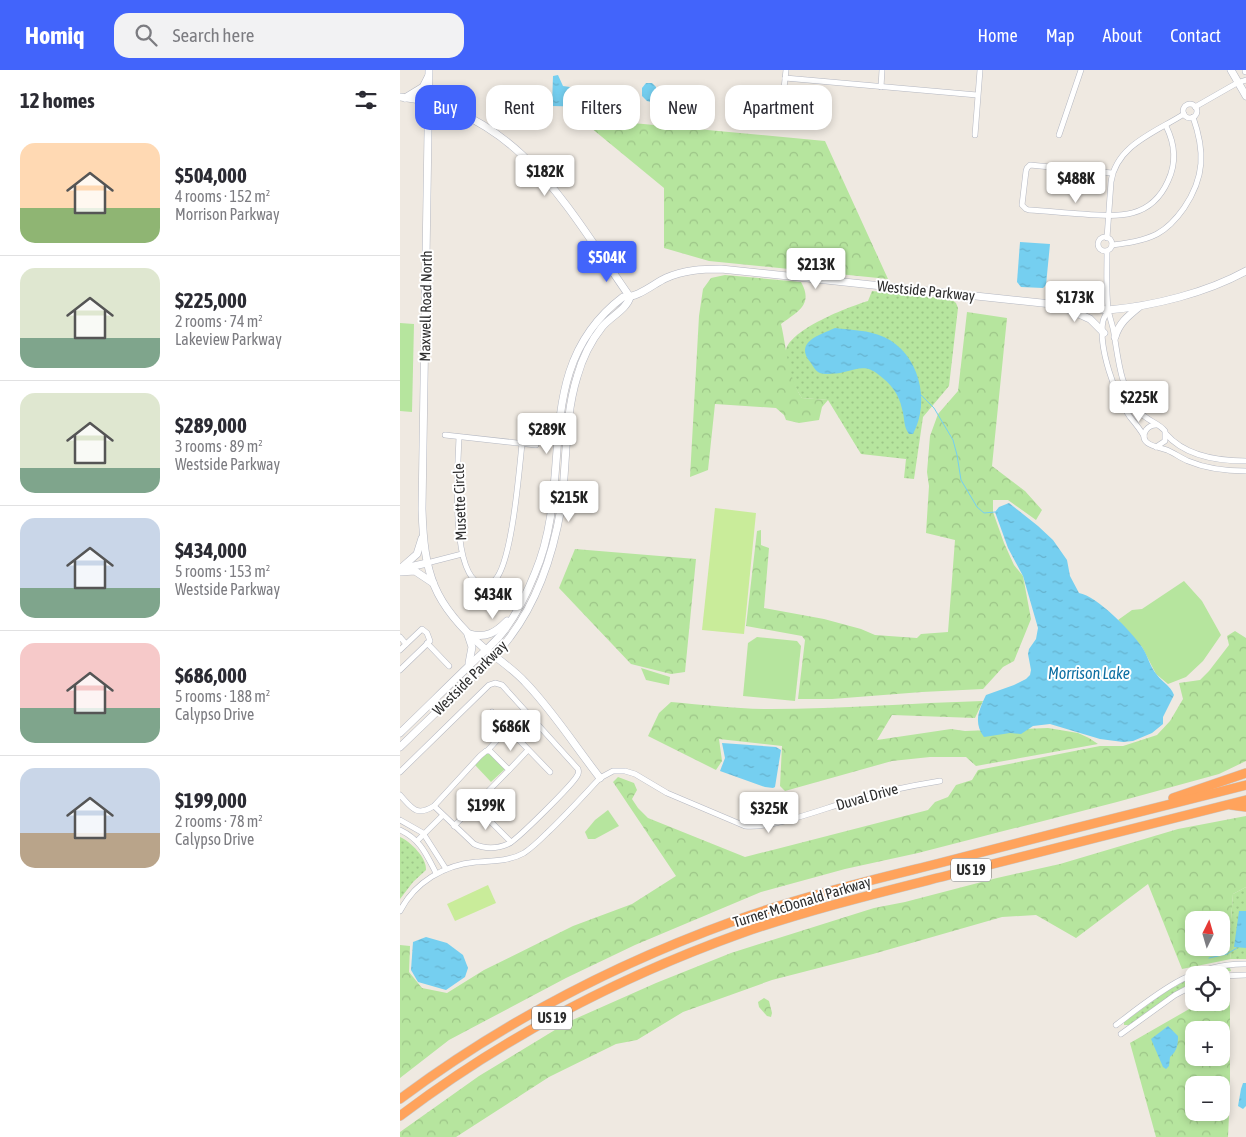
<!DOCTYPE html>
<meta charset="utf-8">
<style>
body{margin:0;font-family:"Asap Condensed",sans-serif;background:#f2f2f3;color:#2b2b33;height:100vh;display:flex;flex-direction:column;font-size:19px;white-space:nowrap}
*{box-sizing:border-box;margin:0}
p{font-size:16px;color:#7c7c81}
.icon{flex:none;width:28px;height:28px;fill:none;stroke:currentColor;stroke-width:2;stroke-linecap:round;stroke-linejoin:round}
.map{position:relative;flex:1;overflow:hidden}
.details{display:flex;flex-direction:column;background:#fff;width:400px}
.details>*{flex:none}
.banner{position:absolute;left:15px;top:15px;width:475px;height:45px;display:flex;gap:10px}
.needle{width:32px;rotate:5deg}
.tools{position:absolute;left:785px;top:841px;display:grid;gap:10px}
.tools a{display:grid;place-items:center;width:45px;height:45px;border-radius:10px;background:#fff;box-shadow:0 2px 8px #0003;font-size:25px}
.price{position:absolute;translate:-50% -42px;padding:0 11px;border-radius:5px;background:#fff;color:#222;font-size:16px;line-height:32px;filter:drop-shadow(0 1px 2px #0008)}
.price::after{content:'';position:absolute;left:50%;top:30px;width:15px;height:11px;margin-left:-8px;background:inherit;clip-path:polygon(0 0,100% 0,50% 100%)}
.price.on{background:#4264fb;color:#fff}
ul{padding:0;list-style:none}
li{display:flex;align-items:center;gap:15px;height:125px;padding:0 20px}
li+li{border-top:1px solid #e1e1e2}
li span{display:grid;place-items:center;flex:none;width:140px;height:100px;border-radius:15px;color:#555}
li>.icon{margin-inline-start:auto}
span .icon{width:60px;height:60px;fill:#fffc;stroke-width:1}
li b{font-size:21px}
h2{display:flex;justify-content:space-between;align-items:center;height:60px;padding:0 20px;font-size:21px}
.chip{padding:0 18px;border-radius:15px;background:#fff;box-shadow:0 2px 8px #0003;font-size:18px;line-height:45px}
.chip.on{background:#4264fb;color:#fff}
header{display:flex;align-items:center;gap:30px;box-sizing:border-box;height:70px;padding:0 25px;background:#4264fb;color:#fff}
header strong{font-size:24px}
nav{display:flex;gap:28px;margin-inline-start:auto;font-size:18px}
.search{width:350px;height:45px;background:#f2f2f3;display:flex;align-items:center;gap:12px;box-sizing:border-box;padding:0 18px;border-radius:15px;color:#7c7c81;font-size:19px}
main{display:flex;flex:1;min-height:0}
.map>svg:first-child{display:block}
.grass{fill:url(#grass-dots)}
.forest{fill:url(#forest-crowns);fill-rule:evenodd}
.park{fill:#b6e59e}
.pitch{fill:#c9ec9a}
.water{fill:url(#water-ripples)}
.lines{fill:none;stroke-linecap:round;stroke-linejoin:round}
.stream{stroke:#75cff0;stroke-width:1}
.street-casing{stroke:#b4b7c1;stroke-width:6}
.secondary-casing{stroke:#b4b7c1;stroke-width:8}
.highway-casing{stroke:#c9c9c9;stroke-width:10}
.street{stroke:#fff;stroke-width:5}
.secondary{stroke:#fff;stroke-width:7}
.highway{stroke:#ffa35c;stroke-width:9}
.labels{text-anchor:middle;stroke-width:4;stroke-linejoin:round;paint-order:stroke}
.shield{fill:#fff;stroke:#6d6d6d;stroke-width:1}
.shield-label{font-size:14px;font-weight:bold;fill:#2e2e2e}
.street-label{font-size:15px;fill:#2e2e2e;stroke:#fff}
.water-label{font-size:16px;font-style:italic;fill:#0d6fa3;stroke:#fff}
</style>
<header>
<strong>Homiq</strong>
<div class="search"><svg class="icon" aria-label="search" viewBox="0 0 24 24"><circle cx="10" cy="10" r="6"/><path d="M15 15l6 6"/></svg>Search here</div>
<nav><a>Home</a><a>Map</a><a>About</a><a>Contact</a></nav>
</header>
<main>
<section class="details">
<h2>12 homes<svg class="icon" aria-label="filters" viewBox="0 0 24 24"><path d="M4 7h16M4 17h16"/><circle cx="9" cy="7" r="2"/><circle cx="15" cy="17" r="2"/></svg></h2>
<ul>
<li><span style="background:linear-gradient(#ffd9b3 65%,#8fb573 0)"><svg class="icon" aria-label="home" viewBox="0 0 24 24"><path d="M3 11l9-7 9 7M6 9v11h12V9"/></svg></span><div><b>$504,000</b><p>4 rooms · 152 m²</p><p>Morrison Parkway</p></div></li>
<li><span style="background:linear-gradient(#dfe7d0 70%,#7fa58c 0)"><svg class="icon" aria-label="home" viewBox="0 0 24 24"><path d="M3 11l9-7 9 7M6 9v11h12V9"/></svg></span><div><b>$225,000</b><p>2 rooms · 74 m²</p><p>Lakeview Parkway</p></div></li>
<li><span style="background:linear-gradient(#dfe7d0 75%,#7fa58c 0)"><svg class="icon" aria-label="home" viewBox="0 0 24 24"><path d="M3 11l9-7 9 7M6 9v11h12V9"/></svg></span><div><b>$289,000</b><p>3 rooms · 89 m²</p><p>Westside Parkway</p></div></li>
<li><span style="background:linear-gradient(#c9d6e8 70%,#7fa58c 0)"><svg class="icon" aria-label="home" viewBox="0 0 24 24"><path d="M3 11l9-7 9 7M6 9v11h12V9"/></svg></span><div><b>$434,000</b><p>5 rooms · 153 m²</p><p>Westside Parkway</p></div></li>
<li><span style="background:linear-gradient(#f6c9c9 65%,#7fa58c 0)"><svg class="icon" aria-label="home" viewBox="0 0 24 24"><path d="M3 11l9-7 9 7M6 9v11h12V9"/></svg></span><div><b>$686,000</b><p>5 rooms · 188 m²</p><p>Calypso Drive</p></div></li>
<li><span style="background:linear-gradient(#c9d6e8 65%,#b9a48a 0)"><svg class="icon" aria-label="home" viewBox="0 0 24 24"><path d="M3 11l9-7 9 7M6 9v11h12V9"/></svg></span><div><b>$199,000</b><p>2 rooms · 78 m²</p><p>Calypso Drive</p></div></li>
</ul>
</section>
<div class="map">
<svg width="846" height="1067" viewBox="0 0 846 1067">
<defs>
<pattern id="grass-dots" width="8" height="8" patternUnits="userSpaceOnUse" patternTransform="scale(1.25)"><rect width="8" height="8" fill="#b6e59e"/><path d="M2 2h.1M6 6h.1" fill="none" stroke="#9dc588" stroke-width="1.8" stroke-linecap="round"/></pattern>
<pattern id="forest-crowns" width="20" height="18" patternUnits="userSpaceOnUse" patternTransform="scale(1.25)"><rect width="20" height="18" fill="#b6e59e"/><path d="M2 6a3 3 0 1 1 6 0M12 15a3 3 0 1 1 6 0" fill="none" stroke="#9dc588"/></pattern>
<pattern id="water-ripples" width="26" height="14" patternUnits="userSpaceOnUse" patternTransform="scale(1.25)"><rect width="26" height="14" fill="#75cff0"/><path d="M2 4q2-2 4 0t4 0M15 11q2-2 4 0t4 0" fill="none" stroke="#66b2ce"/></pattern>
</defs>
<rect width="100%" height="100%" fill="#efe9e1"/>
<g class="grass">
<path d="M472,221L551,229L556,233L558,238L549,316L523,347L514,409L504,408L506,389L461,384L428,330L402,328C394,316 383,295 386,280C391,259 448,237 468,231Z"/>
<path d="M0,767C11,772 27,788 26,800L13,812L0,829Z"/>
<polygon points="846,817 846,889 831,889 829,876 833,824"/>
<polygon points="826,897 830,898 831,901 812,905 796,905"/>
<polygon points="794,906 794,912 782,918 729,955 724,955 724,952 767,921"/>
</g>
<g class="forest">
<polygon points="179,48 425,71 488,209 309,191 264,178 264,118"/>
<path d="M325,205L401,212C414,235 397,242 381,254C387,279 387,305 402,328L428,330L422,337L419,350L399,353L386,350L384,345L376,338L315,334L308,400L290,407L299,246L303,219L311,208Z"/>
<polygon points="567,242 607,248 592,396 625,421 642,440 636,450 608,430 593,430 593,442 604,473 614,495 623,506 631,549 614,591 603,597 583,619 522,622 432,629 398,629 405,570 402,566 346,556 357,461 361,460 361,475 369,478 364,538 424,549 461,559 475,565 517,568 521,564 548,562 555,470 526,463 529,416 527,402 530,366 538,344 558,321"/>
<polygon points="175,479 296,489 285,602 271,604 231,594 159,518"/>
<polygon points="835,561 846,568 846,691 819,704 717,732 518,783 445,799 361,822 235,875 166,908 49,970 0,1008 0,875 10,876 9,902 22,918 47,923 84,900 173,856 232,834 276,806 213,712 218,707 234,713 237,720 232,729 238,738 248,748 345,787 528,740 535,732 548,727 556,715 572,710 578,700 700,676 723,676 757,665 770,651 783,629 779,613 800,610 809,601 829,575 827,566"/>
<path d="M583,631L575,648L492,645L477,670L551,659L565,661L648,658L678,663L689,668L698,674L576,696L566,687H530L492,691L385,721L380,716L382,676L319,669L322,691L316,700L248,666L259,643L271,632C304,635 337,639 370,639C441,639 512,633 583,631Z"/>
<path d="M846,746V817L833,824L829,876L831,889L782,899L748,814L676,868L636,845L602,847L473,884L372,910L283,942L237,970L216,974L149,1007L56,1067H0V1062L79,1006L168,952L256,913L331,883L474,838L505,832L597,808L660,794L778,759ZM794,850H821V878H794Z"/>
<path d="M830,911V1023L828,1067H756L730,973L791,938L794,925V932H821V914ZM794,960H821V988H794ZM794,1015H821V1042H794Z"/>
<polygon points="364,928 369,931 372,943 371,947 367,946 359,937 358,932"/>
</g>
<g class="park">
<polygon points="0,253 14,254 12,342 0,341"/>
<polygon points="784,511 802,531 821,565 803,591 786,607 768,614 756,604 742,577 718,550 732,540 742,539"/>
<polygon points="357,567 397,571 401,576 395,631 343,626 348,573"/>
<polygon points="241,598 270,607 269,615 246,610"/>
<polygon points="88,682 105,699 91,712 75,695"/>
<polygon points="208,740 219,756 195,769 188,769 185,762 195,750"/>
</g>
<g class="pitch">
<polygon points="315,438 356,443 344,564 302,560"/>
<polygon points="88,815 96,833 55,851 47,834"/>
</g>
<g class="water">
<polygon points="158,5 163,16 197,21 199,30 194,37 152,36 153,6"/>
<polygon points="246,13 252,13 256,17 256,22 251,32 247,31 242,26 242,18"/>
<polygon points="620,172 650,174 646,215 643,218 621,217 617,212"/>
<path d="M435,258C451,260 469,260 484,267C519,283 531,331 513,364H509C503,356 505,348 502,339C499,324 491,314 479,305C466,294 458,299 444,302C439,304 434,303 429,304C425,304 421,304 418,302C415,300 413,296 411,293C393,272 420,265 435,258Z"/>
<path d="M609,433L638,456L653,470L667,490L670,506L679,523C697,526 732,562 742,577C748,586 750,597 757,605C763,613 770,615 774,625L763,647V654L752,663L733,671L723,672L700,669L650,654L633,656L621,664L610,663L584,667C573,652 579,640 586,625L614,615L626,609L630,605L631,600L628,584L629,579L636,569L638,558L623,506L608,478L595,442L599,437Z"/>
<polygon points="322,673 376,677 381,680 375,717 373,718 365,717 320,701 325,688"/>
<polygon points="839,841 846,841 846,878 834,877"/>
<polygon points="26,867 47,873 63,885 68,898 65,907 46,920 18,912 11,900 13,872"/>
<path d="M768,956L778,966C778,975 777,981 770,987L769,996L766,999L763,997L751,969Z"/>
<polygon points="843,1013 846,1013 846,1036 843,1039 838,1036 841,1019"/>
</g>
<g class="lines">
<g class="stream">
<polyline points="521,325 534,338 553,370 557,385 561,410 577,437 584,443 595,442"/>
<polyline points="809,888 827,884 837,878"/>
</g>
<defs>
<g id="street">
<polyline points="385,8 577,25"/>
<polyline points="481,17 482,0"/>
<circle cx="790" cy="41" r="7"/>
<polyline points="795,37 837,13 846,10"/>
<polyline points="381,46 386,0"/>
<polyline points="575,65 580,0"/>
<polyline points="659,65 681,0"/>
<path d="M712,103L630,95L627,98L626,101L622,135L626,139L629,140C647,141 665,143 683,144C719,147 751,149 768,111C777,92 775,74 766,56"/>
<circle cx="705" cy="174" r="7"/>
<path d="M707,168L711,112C716,75 756,62 784,44"/>
<path d="M712,175C728,173 743,171 757,164C768,158 777,148 784,138C805,107 805,81 793,47"/>
<path d="M707,181C707,200 706,220 708,238C709,247 713,255 714,264C719,293 720,315 738,340C746,351 758,352 765,361V371L756,377"/>
<path d="M708,240C707,243 704,247 703,251C698,277 715,326 730,347C735,353 740,359 744,366"/>
<path d="M756,355C752,355 749,356 746,360C737,375 759,377 767,380C774,383 781,388 788,391C807,399 826,401 846,401"/>
<path d="M766,364C785,386 818,391 846,391"/>
<polyline points="45,365 136,375"/>
<path d="M59,367C58,395 50,501 80,514C84,516 90,515 94,511C112,495 119,401 122,374"/>
<polyline points="27,493 62,484"/>
<polyline points="0,567 6,574"/>
<polyline points="27,573 49,596"/>
<polyline points="0,580 22,559 27,563 30,571 0,600"/>
<polyline points="92,642 150,702"/>
<polyline points="88,680 108,658"/>
<polyline points="109,700 128,680"/>
<path d="M0,702L89,615L95,613L102,615L178,699C179,703 179,702 177,706C172,715 116,771 108,774C97,779 84,779 74,774L34,736"/>
<path d="M0,725C12,738 16,747 34,736L80,686L86,681H90L109,700L54,756"/>
<polyline points="74,735 111,772"/>
<polyline points="0,750 23,763 46,799"/>
<path d="M0,760C21,770 26,784 36,803"/>
<polyline points="17,771 43,745"/>
<path d="M0,841C15,812 44,795 76,792C93,791 110,791 124,783C133,777 140,770 147,763C166,745 183,726 200,708L213,701H225L235,704L267,723L345,756C372,759 422,739 450,731C480,722 509,716 540,711"/>
<polyline points="821,906 846,905"/>
<path d="M716,955C757,924 792,893 846,894"/>
<polyline points="721,964 775,925 794,915"/>
</g>
<g id="secondary">
<path d="M29,0L22,439C24,504 33,534 84,578C98,589 113,599 125,612C153,641 175,676 200,708"/>
<polyline points="831,0 846,26"/>
<polyline points="846,0 846,1"/>
<path d="M0,27C118,40 169,140 230,227"/>
<polyline points="5,28 23,17 28,7"/>
<polyline points="28,50 36,43 49,39"/>
<polyline points="668,239 690,249 704,263"/>
<path d="M715,267C719,253 728,246 739,237"/>
<polyline points="5,498 27,493"/>
<polyline points="0,499 17,484 22,468"/>
<polyline points="0,502 15,501 33,513"/>
<path d="M70,564C86,569 96,562 107,551"/>
<polyline points="68,565 72,577 69,593"/>
<path d="M0,663C24,640 47,617 71,594C81,584 94,574 103,562C117,544 127,523 135,503C176,407 129,298 223,227C238,228 253,214 266,208C284,200 302,199 321,199L708,240C753,236 806,223 846,201"/>
<path d="M0,677C22,656 44,635 65,614C81,599 97,585 110,567C138,530 153,484 161,438C167,395 164,349 177,307C182,289 190,272 202,257C210,247 227,239 230,227"/>
</g>
<g id="highway">
<polyline points="773,728 846,703"/>
<polyline points="831,735 846,737"/>
<path d="M0,1029C102,953 215,894 334,851C400,827 468,811 536,794C639,767 743,741 846,715"/>
<path d="M0,1046C103,968 219,907 342,863C411,839 482,822 553,804C651,779 748,755 846,730"/>
</g>
</defs>
<use href="#street" class="street-casing"/>
<use href="#secondary" class="secondary-casing"/>
<use href="#highway" class="highway-casing"/>
<use href="#street" class="street"/>
<use href="#secondary" class="secondary"/>
<use href="#highway" class="highway"/>
</g>
<g class="labels">
<g class="shield">
<rect x="551" y="788.5" width="40" height="23" rx="4"/>
<rect x="132" y="936.5" width="40" height="23" rx="4"/>
</g>
<g class="shield-label">
<text x="571" y="805">US 19</text>
<text x="152" y="953">US 19</text>
</g>
<g class="street-label">
<text transform="translate(526 221) rotate(6)" y="5">Westside Parkway</text>
<text transform="translate(26 236) rotate(-89)" y="5">Maxwell Road North</text>
<text transform="translate(60 432) rotate(-92)" y="5">Musette Circle</text>
<text transform="translate(70 608) rotate(-45)" y="5">Westside Parkway</text>
<text transform="translate(467 727) rotate(-16)" y="5">Duval Drive</text>
<text transform="translate(402 832) rotate(-17)" y="5">Turner McDonald Parkway</text>
</g>
<g class="water-label">
<text x="689" y="609">Morrison Lake</text>
</g>
</g>
</svg>
<div class="tools">
<a><svg class="needle" viewBox="-14 -14 28 28"><path d="M0-13l5 13h-10z" fill="#e53935"/><path d="M0 13l5-13h-10z" fill="#7c7c81"/></svg></a>
<a><svg class="icon" aria-label="locate" viewBox="0 0 24 24"><circle cx="12" cy="12" r="6"/><path d="M12 2v4M12 18v4M2 12h4M18 12h4"/></svg></a>
<a>+</a>
<a>−</a>
</div>
<b class="price" style="left:145px;top:127px">$182K</b>
<b class="price" style="left:676px;top:134px">$488K</b>
<b class="price on" style="left:207px;top:213px">$504K</b>
<b class="price" style="left:416px;top:220px">$213K</b>
<b class="price" style="left:675px;top:253px">$173K</b>
<b class="price" style="left:739px;top:353px">$225K</b>
<b class="price" style="left:147px;top:385px">$289K</b>
<b class="price" style="left:169px;top:453px">$215K</b>
<b class="price" style="left:93px;top:550px">$434K</b>
<b class="price" style="left:111px;top:682px">$686K</b>
<b class="price" style="left:86px;top:761px">$199K</b>
<b class="price" style="left:369px;top:764px">$325K</b>
<div class="banner">
<a class="chip on">Buy</a>
<a class="chip">Rent</a>
<a class="chip">Filters</a>
<a class="chip">New</a>
<a class="chip">Apartment</a>
</div>
</div>
</main>
